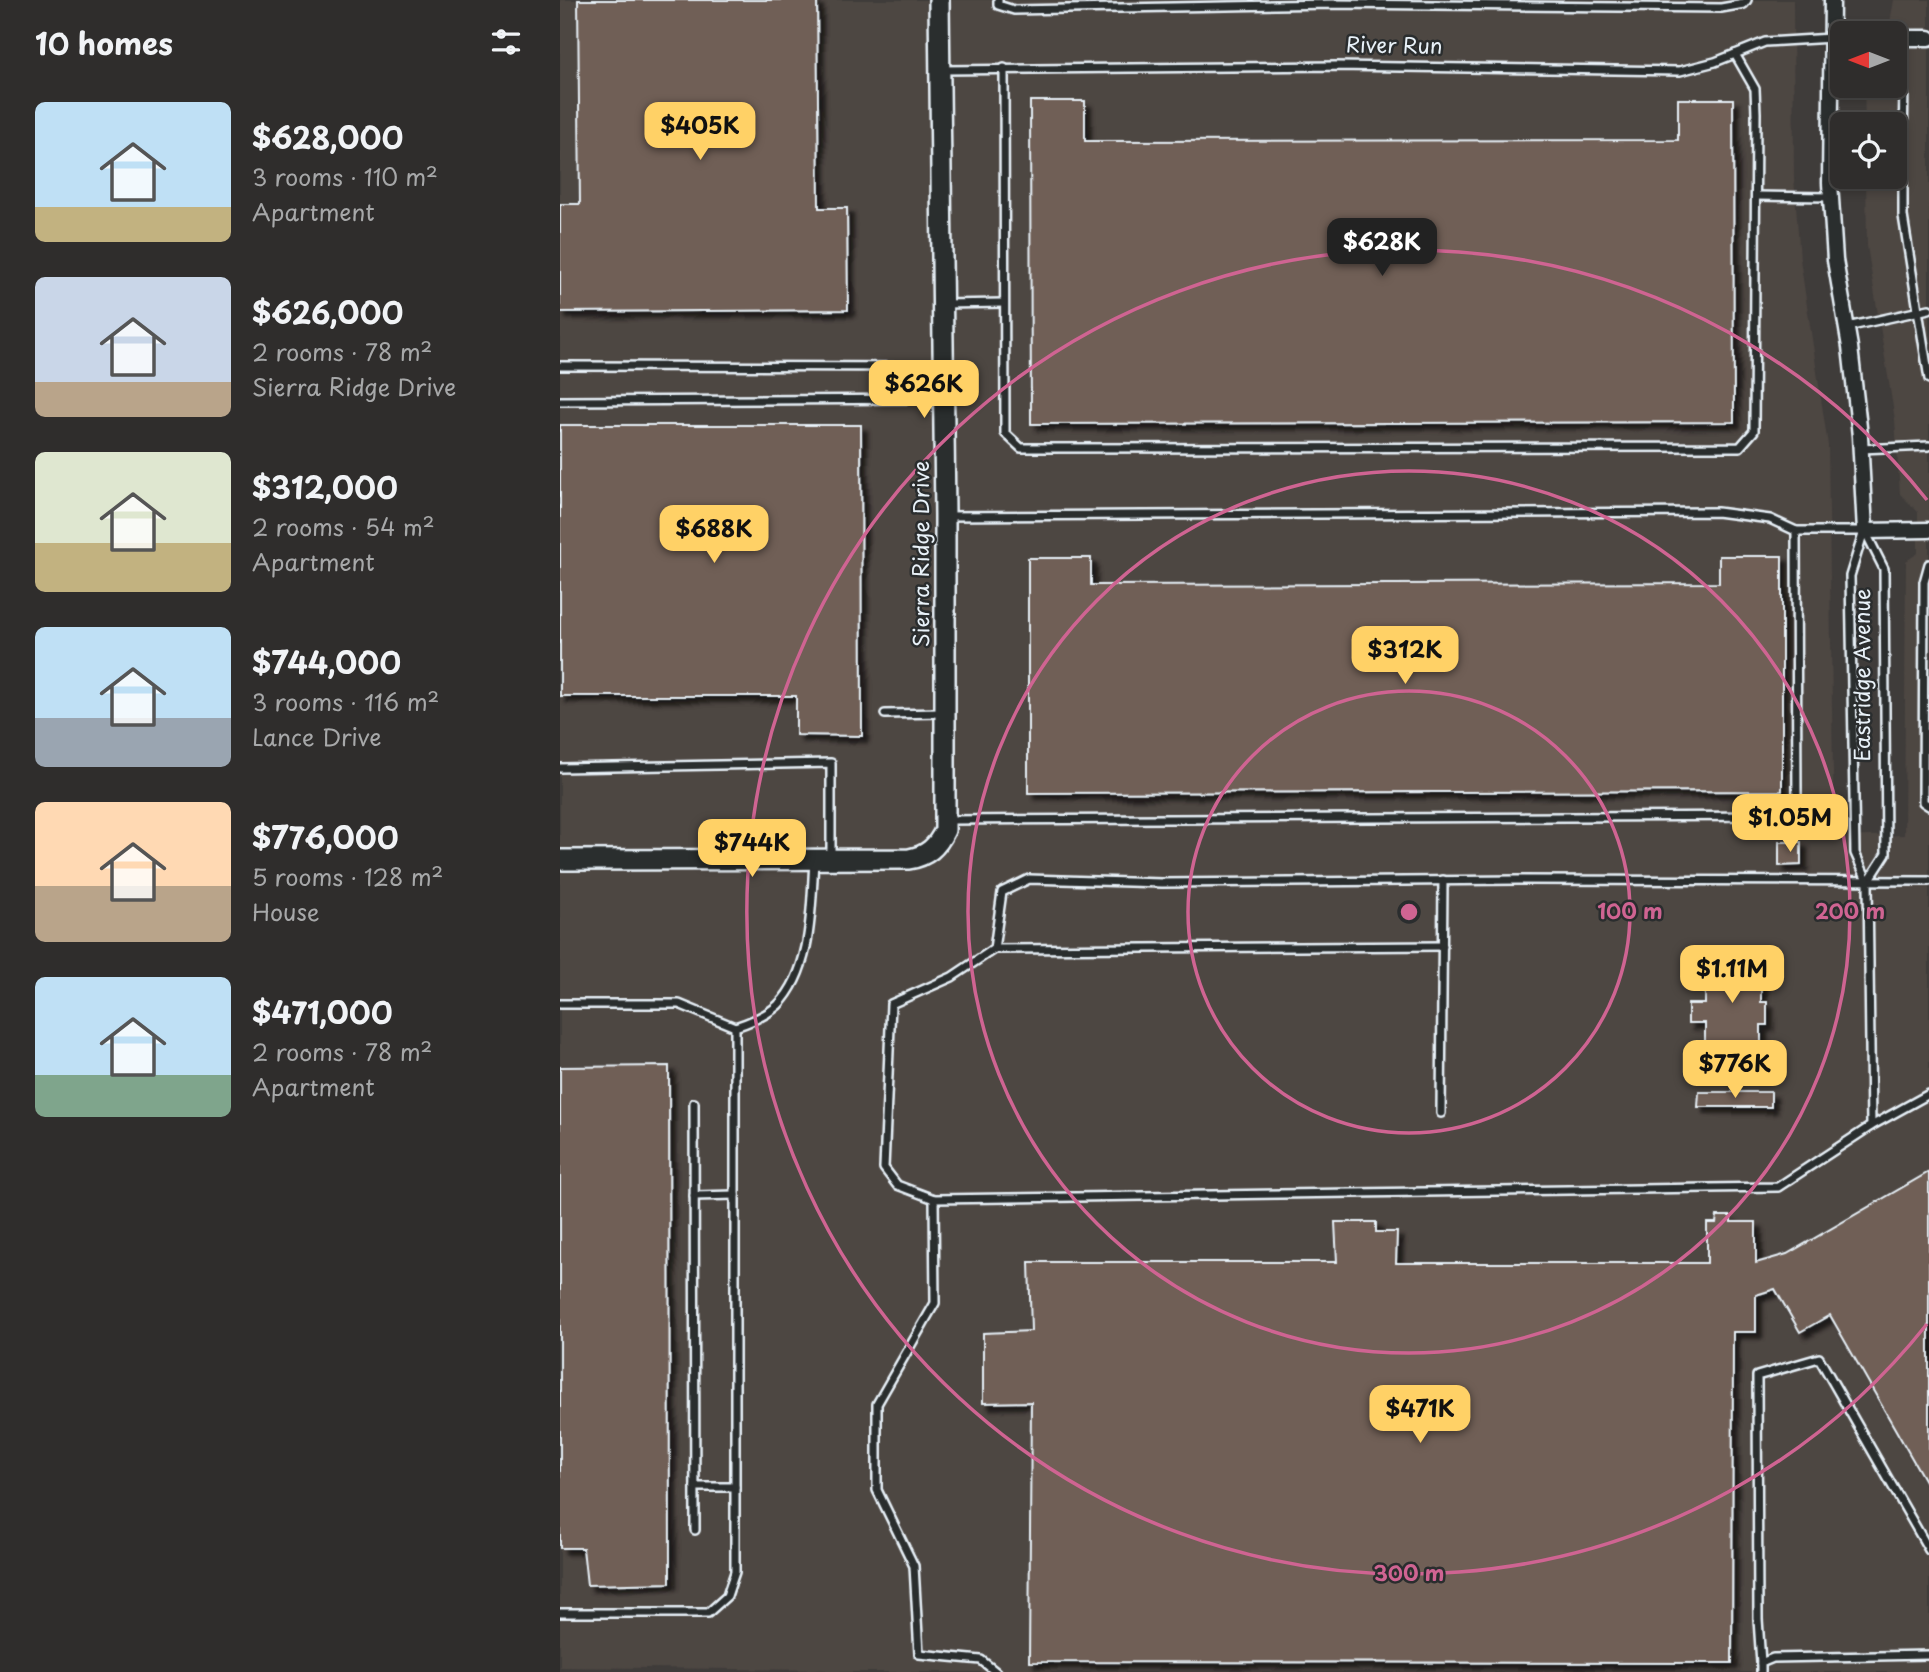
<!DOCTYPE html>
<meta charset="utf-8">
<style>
body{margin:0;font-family:"Playpen Sans",sans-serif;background:#3b3938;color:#f1f3f6;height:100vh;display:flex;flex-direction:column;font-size:26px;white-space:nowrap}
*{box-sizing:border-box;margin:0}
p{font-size:23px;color:#a7a8a9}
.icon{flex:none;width:38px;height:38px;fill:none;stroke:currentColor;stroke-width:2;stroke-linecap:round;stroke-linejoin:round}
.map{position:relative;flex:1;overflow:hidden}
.details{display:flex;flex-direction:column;background:#2f2d2c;width:560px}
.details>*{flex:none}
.needle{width:46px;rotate:270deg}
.tools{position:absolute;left:1270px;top:21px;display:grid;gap:14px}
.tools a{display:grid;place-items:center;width:77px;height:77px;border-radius:10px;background:#2f2d2c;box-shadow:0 4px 10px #0003,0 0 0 2px #4a4948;font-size:35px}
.price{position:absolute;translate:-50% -60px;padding:0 16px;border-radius:14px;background:#ffd166;color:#111;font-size:23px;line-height:46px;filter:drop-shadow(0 2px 4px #0008)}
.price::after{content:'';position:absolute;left:50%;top:42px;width:21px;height:16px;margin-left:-10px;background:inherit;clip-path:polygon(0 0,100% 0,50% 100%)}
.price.active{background:#222;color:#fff}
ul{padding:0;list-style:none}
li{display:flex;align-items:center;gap:21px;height:175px;padding:0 35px}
li span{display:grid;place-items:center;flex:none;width:196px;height:140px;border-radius:10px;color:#555}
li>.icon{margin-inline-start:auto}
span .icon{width:84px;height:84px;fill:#fffc;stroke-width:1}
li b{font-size:30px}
h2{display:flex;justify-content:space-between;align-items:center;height:84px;padding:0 35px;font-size:30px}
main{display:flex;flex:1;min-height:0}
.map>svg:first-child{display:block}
.built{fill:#4d4642}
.building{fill:#6f5f56;stroke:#e8f1f8;stroke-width:2;filter:url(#shadow)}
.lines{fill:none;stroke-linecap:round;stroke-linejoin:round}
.service-casing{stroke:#e8f1f8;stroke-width:12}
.minor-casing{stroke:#e8f1f8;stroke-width:19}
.tertiary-casing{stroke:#e8f1f8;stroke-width:24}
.service{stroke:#2a2d2e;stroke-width:7}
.minor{stroke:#2a2d2e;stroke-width:14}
.tertiary{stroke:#2a2d2e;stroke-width:19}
.ring{fill:none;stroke:#cf6492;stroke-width:3.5}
.labels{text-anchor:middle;stroke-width:5;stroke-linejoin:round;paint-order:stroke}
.street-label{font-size:21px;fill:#e8f1f8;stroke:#2a2d2e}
.centre{fill:#cf6492;stroke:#2a2d2e;stroke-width:3.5}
.ring-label{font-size:21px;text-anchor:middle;font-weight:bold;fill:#cf6492;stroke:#2a2d2e;stroke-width:5;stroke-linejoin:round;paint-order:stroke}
</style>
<main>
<section class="details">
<h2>10 homes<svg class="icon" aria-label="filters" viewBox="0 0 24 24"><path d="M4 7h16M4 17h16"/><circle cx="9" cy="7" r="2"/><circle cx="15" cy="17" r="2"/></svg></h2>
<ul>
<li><span style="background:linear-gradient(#bfe0f5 75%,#c2b280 0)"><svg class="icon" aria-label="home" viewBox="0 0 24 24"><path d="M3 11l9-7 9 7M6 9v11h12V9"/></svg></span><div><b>$628,000</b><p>3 rooms · 110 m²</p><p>Apartment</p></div></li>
<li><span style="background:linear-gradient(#c9d6e8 75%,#b9a48a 0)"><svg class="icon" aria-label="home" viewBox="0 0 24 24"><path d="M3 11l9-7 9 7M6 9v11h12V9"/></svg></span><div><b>$626,000</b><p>2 rooms · 78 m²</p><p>Sierra Ridge Drive</p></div></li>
<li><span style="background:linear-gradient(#dfe7d0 65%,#c2b280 0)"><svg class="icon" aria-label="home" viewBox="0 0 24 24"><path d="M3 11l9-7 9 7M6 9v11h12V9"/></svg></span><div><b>$312,000</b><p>2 rooms · 54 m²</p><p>Apartment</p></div></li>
<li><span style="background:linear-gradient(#bfe0f5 65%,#9aa5b1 0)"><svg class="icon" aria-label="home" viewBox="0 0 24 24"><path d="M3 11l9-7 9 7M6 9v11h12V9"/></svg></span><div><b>$744,000</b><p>3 rooms · 116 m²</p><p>Lance Drive</p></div></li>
<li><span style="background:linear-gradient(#ffd9b3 60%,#b9a48a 0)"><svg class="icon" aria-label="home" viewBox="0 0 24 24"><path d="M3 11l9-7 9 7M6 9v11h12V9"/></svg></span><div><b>$776,000</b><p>5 rooms · 128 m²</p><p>House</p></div></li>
<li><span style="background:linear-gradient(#bfe0f5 70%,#7fa58c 0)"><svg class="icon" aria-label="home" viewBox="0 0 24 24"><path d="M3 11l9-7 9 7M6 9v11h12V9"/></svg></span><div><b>$471,000</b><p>2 rooms · 78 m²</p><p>Apartment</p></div></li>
</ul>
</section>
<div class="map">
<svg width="1369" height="1672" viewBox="0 0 1369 1672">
<defs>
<filter id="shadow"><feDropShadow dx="6" dy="6" stdDeviation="2" flood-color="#0009"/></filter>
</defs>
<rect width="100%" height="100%" fill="#3f3c3a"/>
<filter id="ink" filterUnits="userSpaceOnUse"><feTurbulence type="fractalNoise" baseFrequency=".0143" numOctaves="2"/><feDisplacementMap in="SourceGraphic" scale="14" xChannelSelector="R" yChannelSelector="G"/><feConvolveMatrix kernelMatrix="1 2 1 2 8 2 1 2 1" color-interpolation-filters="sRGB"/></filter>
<g filter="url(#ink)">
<polygon class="built" points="0,0 1233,0 1234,178 1240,259 1268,445 1274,837 1344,835 1346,561 1358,553 1358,512 1340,494 1335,420 1307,246 1306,177 1335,177 1335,124 1305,124 1304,86 1335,86 1335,33 1328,33 1334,0 1369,0 1369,1672 266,1672 266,1670 0,1667"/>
<g class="building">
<polygon points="18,0 257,0 259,208 287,208 288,310 0,312 0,204 20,204"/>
<polygon points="1118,99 1173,99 1174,422 471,424 470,101 525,101 525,141 1118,140"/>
<polygon points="0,425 301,425 302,736 236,735 236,696 0,696"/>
<polygon points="1159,556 1222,556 1222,791 468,793 468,558 531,558 531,585 1159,583"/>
<polygon points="1219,842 1241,842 1241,865 1219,866"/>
<polygon points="1145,948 1201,948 1201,1002 1207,1002 1207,1025 1201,1025 1201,1061 1145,1061 1145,1023 1128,1023 1128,1004 1145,1004"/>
<polygon points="109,1066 110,1583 27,1585 23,1548 0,1548 0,1067"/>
<polygon points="1139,1092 1211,1092 1211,1107 1138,1107"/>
<polygon points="1369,1172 1369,1488 1270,1315 1240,1332 1215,1289 1196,1295 1196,1332 1173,1332 1172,1663 469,1662 471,1402 423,1403 423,1333 471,1331 469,1262 777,1262 775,1222 816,1222 816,1232 837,1232 836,1263 1147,1263 1147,1223 1156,1223 1157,1216 1171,1216 1171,1222 1196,1222 1196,1263 1227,1254"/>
</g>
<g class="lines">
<defs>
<g id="service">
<polyline points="438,0 438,5 454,10 772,4 1161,8 1184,4 1187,0"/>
<polyline points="444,68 445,433 461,448 1180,447 1194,431 1196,113 1195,89 1175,54"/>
<polyline points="381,70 776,66 1120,71 1155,62 1205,42 1272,38"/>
<polyline points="1335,152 1343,152 1343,216 1369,379"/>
<polyline points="1343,152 1344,82"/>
<polyline points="1196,196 1271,197"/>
<polyline points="383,304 444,303"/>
<polyline points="1287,327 1369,309"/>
<polyline points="0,366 383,367"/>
<polyline points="0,401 383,399"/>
<polyline points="1301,449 1369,446"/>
<polyline points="385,516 1157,512 1210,519 1236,531"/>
<polyline points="1305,531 1324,569 1326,854 1308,882"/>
<polyline points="1369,564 1364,582 1363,802 1369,806"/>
<polyline points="325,714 384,713"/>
<polyline points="0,768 271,763 271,858"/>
<polyline points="387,820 1229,816 1237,810 1236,531 1305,531"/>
<polyline points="434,949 883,946"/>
<polyline points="0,1004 119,1004 175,1027"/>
<polyline points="134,1103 135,1530"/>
<polyline points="881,1113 883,880"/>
<polyline points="1311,1126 1369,1094"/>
<polyline points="134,1196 175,1195"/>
<polyline points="374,1199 337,1185 324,1168 331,1004 392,977 434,949 442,892 469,879 602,883 958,880 1369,881"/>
<polyline points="135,1487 175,1487"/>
<path d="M0,1613H148L167,1596L175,1572V1027C191,1022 206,1016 218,1005C253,969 251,906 254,860"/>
<polyline points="1201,1663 1198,1619 1197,1376 1259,1358 1369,1550"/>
<polyline points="436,1672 421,1660 359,1654 354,1566 317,1490 317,1404 375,1303 374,1199 1218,1187 1311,1126 1308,882 1295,853 1290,576 1304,531"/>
<polyline points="1201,1672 1201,1663 1213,1658 1369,1655"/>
</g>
<g id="minor">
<polyline points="1272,0 1270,183 1275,260 1290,347 1300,436 1305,531 1369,530"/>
<polyline points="1335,38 1369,38"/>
</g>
<path id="tertiary" d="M0,860L349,859C367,856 377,847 385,830V516L379,0"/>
</defs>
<use href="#service" class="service-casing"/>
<use href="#minor" class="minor-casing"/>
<use href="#tertiary" class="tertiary-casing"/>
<use href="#service" class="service"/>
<use href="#minor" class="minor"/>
<use href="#tertiary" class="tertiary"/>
</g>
</g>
<g class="ring">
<circle cx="849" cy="912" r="221"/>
<circle cx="849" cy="912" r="441"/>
<path d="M1367 1324A662 662 0 1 1 1367 500"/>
</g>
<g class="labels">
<g class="street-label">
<text transform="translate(834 46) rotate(1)" y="7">River Run</text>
<text transform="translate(362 554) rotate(-90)" y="7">Sierra Ridge Drive</text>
<text transform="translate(1303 675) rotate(-90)" y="7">Eastridge Avenue</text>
</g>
</g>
<circle cx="849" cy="912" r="10" class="centre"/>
<g class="ring-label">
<text x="1070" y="919">100 m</text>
<text x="1290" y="919">200 m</text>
<text x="849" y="1581">300 m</text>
</g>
</svg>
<div class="tools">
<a><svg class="needle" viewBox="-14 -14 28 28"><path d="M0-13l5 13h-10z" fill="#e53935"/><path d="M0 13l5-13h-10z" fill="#a7a8a9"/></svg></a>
<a><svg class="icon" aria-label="locate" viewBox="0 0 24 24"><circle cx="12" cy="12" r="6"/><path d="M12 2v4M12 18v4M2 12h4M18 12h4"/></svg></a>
</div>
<b class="price" style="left:140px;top:162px">$405K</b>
<b class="price active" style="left:822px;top:278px">$628K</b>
<b class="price" style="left:364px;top:420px">$626K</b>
<b class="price" style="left:154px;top:565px">$688K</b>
<b class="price" style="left:845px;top:686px">$312K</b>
<b class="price" style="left:1230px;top:854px">$1.05M</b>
<b class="price" style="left:192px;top:879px">$744K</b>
<b class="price" style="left:1172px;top:1005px">$1.11M</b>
<b class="price" style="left:1175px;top:1100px">$776K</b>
<b class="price" style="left:860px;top:1445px">$471K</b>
</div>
</main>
